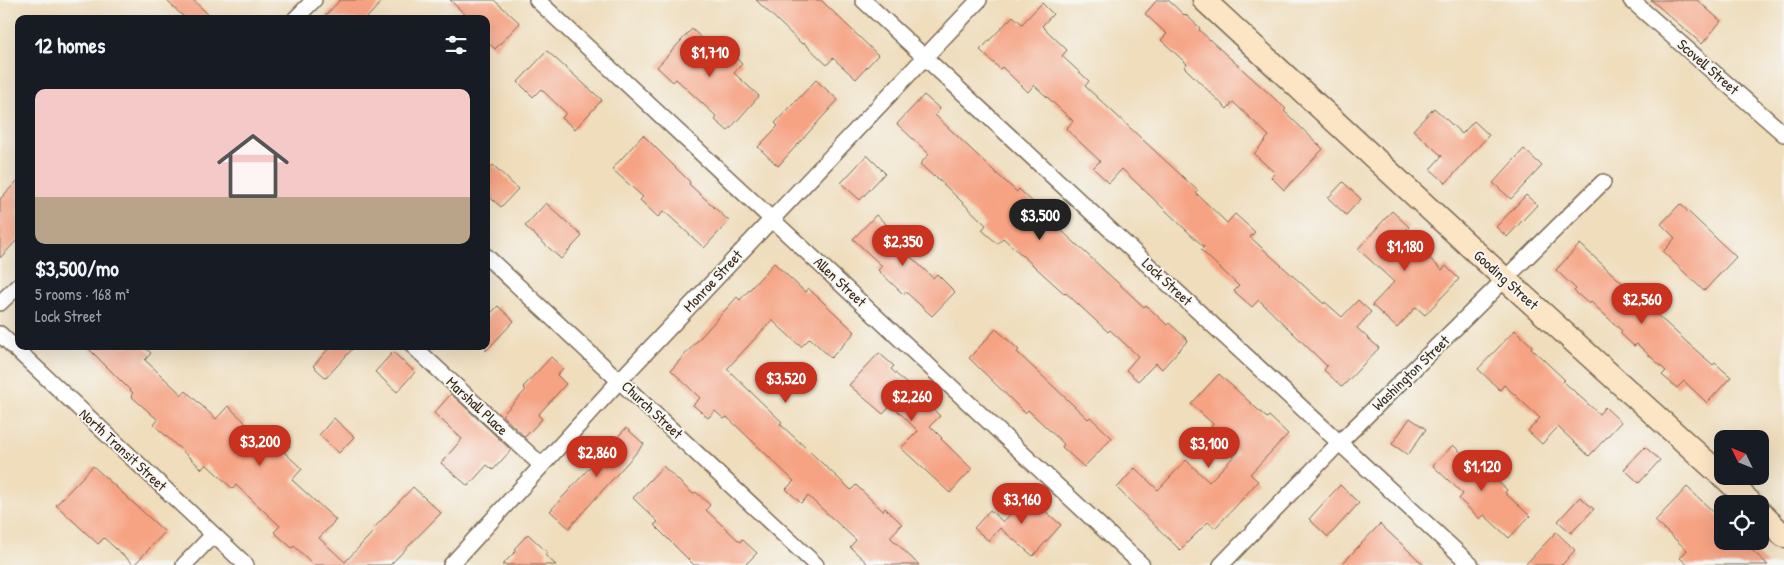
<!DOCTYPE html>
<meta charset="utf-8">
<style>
body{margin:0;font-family:"Patrick Hand",sans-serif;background:#242831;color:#f1f3f6;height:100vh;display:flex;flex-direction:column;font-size:19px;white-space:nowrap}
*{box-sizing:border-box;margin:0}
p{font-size:16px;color:#9ea1a6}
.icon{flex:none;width:28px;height:28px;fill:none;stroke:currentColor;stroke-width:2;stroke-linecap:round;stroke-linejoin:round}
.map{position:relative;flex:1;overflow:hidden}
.panel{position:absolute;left:15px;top:15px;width:475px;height:335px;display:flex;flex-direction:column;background:#171b24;border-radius:10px;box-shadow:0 5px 20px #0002}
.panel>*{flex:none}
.needle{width:32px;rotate:313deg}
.buttons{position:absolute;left:1714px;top:430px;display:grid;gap:10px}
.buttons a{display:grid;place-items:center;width:55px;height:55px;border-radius:10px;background:#171b24;box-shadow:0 5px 20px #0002;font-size:25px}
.price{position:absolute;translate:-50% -42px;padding:0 11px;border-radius:18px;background:#c8321e;color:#fff;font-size:16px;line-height:32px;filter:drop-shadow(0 1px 2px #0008)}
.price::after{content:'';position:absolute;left:50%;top:30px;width:15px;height:11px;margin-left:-8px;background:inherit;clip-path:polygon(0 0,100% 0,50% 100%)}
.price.on{background:#222;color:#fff}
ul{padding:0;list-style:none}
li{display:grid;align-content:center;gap:10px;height:265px;padding:0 20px}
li+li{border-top:1px solid #363941}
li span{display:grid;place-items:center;height:155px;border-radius:10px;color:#555}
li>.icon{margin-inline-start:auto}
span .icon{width:90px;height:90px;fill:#fffc;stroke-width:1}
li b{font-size:21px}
h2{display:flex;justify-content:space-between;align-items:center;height:60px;padding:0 20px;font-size:21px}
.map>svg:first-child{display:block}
.building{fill:#f6a383}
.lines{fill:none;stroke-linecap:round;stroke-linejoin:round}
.street-casing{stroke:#7a6955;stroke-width:18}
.secondary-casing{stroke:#7a6955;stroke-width:25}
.street{stroke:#fff;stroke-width:15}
.secondary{stroke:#fce5c4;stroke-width:22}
.labels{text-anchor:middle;stroke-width:4;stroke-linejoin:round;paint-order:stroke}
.street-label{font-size:15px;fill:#3b2a1e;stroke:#f6f6f2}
</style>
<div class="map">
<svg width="1784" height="565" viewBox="0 0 1784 565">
<rect width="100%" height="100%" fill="#f6f6f2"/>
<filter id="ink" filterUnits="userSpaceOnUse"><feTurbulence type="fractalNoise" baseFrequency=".02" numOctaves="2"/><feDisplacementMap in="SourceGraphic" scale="10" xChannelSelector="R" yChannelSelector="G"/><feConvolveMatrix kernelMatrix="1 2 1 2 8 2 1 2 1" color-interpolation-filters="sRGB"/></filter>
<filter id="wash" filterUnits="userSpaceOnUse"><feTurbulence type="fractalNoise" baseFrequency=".0096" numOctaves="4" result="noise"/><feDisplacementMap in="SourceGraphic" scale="20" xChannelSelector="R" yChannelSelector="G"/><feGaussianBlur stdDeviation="1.12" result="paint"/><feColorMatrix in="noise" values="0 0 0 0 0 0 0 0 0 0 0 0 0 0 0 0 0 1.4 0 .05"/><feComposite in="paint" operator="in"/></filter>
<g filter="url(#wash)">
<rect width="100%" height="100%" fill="#efddbc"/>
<g id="blocks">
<g class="building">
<polygon points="166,0 193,0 213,19 186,19"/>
<polygon points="340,0 383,0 366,19 322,19"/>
<polygon points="450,0 494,0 520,23 495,49 486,41 486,19 470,19"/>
<polygon points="756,0 821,0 878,55 856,79 833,58 827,65 804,43 802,44"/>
<polygon points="1157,0 1168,0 1184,15 1185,14 1200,28 1199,30 1286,109 1284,111 1323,149 1284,190 1271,177 1275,173 1254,154 1269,136 1233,102 1227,109 1184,67 1187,64 1161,40 1167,34 1145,14"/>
<polygon points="1651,0 1697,0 1721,21 1702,44"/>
<polygon points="1042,3 1053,14 1042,26 1067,50 1062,56 1089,81 1085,86 1198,191 1196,193 1227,223 1235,214 1255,232 1250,237 1324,304 1325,302 1342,317 1358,300 1371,312 1357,328 1379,348 1342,387 1324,370 1327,366 1259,300 1252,307 1234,291 1239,286 1201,250 1204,247 1122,169 1109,183 1093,168 1100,161 1066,129 1073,121 1034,85 1028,92 1002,67 1000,69 980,50 1013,16 1022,24"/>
<polygon points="692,29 723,57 729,51 742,64 734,73 759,96 728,131 715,120 717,117 676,79 673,82 657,67"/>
<polygon points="547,51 602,100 575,129 562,118 566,113 541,89 533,97 518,82"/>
<polygon points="816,80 838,100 778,166 758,147 778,126 775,123"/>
<polygon points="924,95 940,109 935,115 994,171 1017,192 1019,189 1035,204 1034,205 1144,307 1146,305 1167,325 1169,323 1188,340 1162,369 1156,363 1138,381 1126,370 1138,356 1110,330 1108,332 1066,293 1065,294 1003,238 998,244 982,230 986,225 935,176 934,177 920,164 929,154 897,124"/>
<polygon points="1434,108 1462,134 1474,121 1489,135 1446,183 1430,169 1442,156 1413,130"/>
<polygon points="643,135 690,182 689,184 729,221 704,248 664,211 658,217 640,200 643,197 612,169"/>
<polygon points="1524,149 1542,166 1511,199 1493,183"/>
<polygon points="867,155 885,173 860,200 841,183"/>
<polygon points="493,165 518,189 501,207 486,194 486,172"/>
<polygon points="19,179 19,238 0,258 0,199"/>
<polygon points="1343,182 1361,199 1346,215 1328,198"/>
<polygon points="1526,195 1537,205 1507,237 1496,227"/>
<polygon points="546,203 582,236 561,259 525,226"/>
<polygon points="1680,204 1736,257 1704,291 1663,252 1675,238 1661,224"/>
<polygon points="1392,211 1409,227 1403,233 1442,270 1446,266 1459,279 1425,315 1416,307 1397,328 1372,305 1394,282 1358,249"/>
<polygon points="876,215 897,234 892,239 933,278 937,274 955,292 932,316 906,292 903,294 878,270 882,266 853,239"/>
<polygon points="1580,244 1690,345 1713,365 1715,363 1731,377 1707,403 1684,381 1677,388 1662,375 1666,371 1637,344 1634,346 1620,333 1622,331 1591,302 1589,304 1574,291 1576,289 1556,270"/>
<polygon points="774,263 805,292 808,288 855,332 831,358 810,338 801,347 772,320 727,369 782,422 780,424 851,490 856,485 883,511 885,508 902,524 890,537 919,565 869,565 850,547 856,540 808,496 801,503 786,489 794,481 727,417 724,419 715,411 708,418 693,405 700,398 671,370 737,297 740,300"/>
<polygon points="498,306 514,321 486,351 486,318"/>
<polygon points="996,329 1019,350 1017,352 1088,419 1090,417 1112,438 1084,467 1062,447 1064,444 1028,410 1025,413 969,358"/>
<polygon points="1515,330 1532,346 1531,348 1565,380 1563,381 1599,414 1605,407 1621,422 1589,456 1558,427 1542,444 1528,431 1540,418 1504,385 1500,390 1478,369"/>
<polygon points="86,346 143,346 151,353 145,360 182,395 186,391 216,419 228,406 246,423 239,430 263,452 279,435 290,446 284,452 302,469 292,480 336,520 319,538 345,562 373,532 372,530 413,487 441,513 390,565 314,565 294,546 292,548 274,532 280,526 236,485 233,489 206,464 202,469 154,425 158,420 131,396 133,393"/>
<polygon points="331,346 355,346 326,378 313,366"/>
<polygon points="393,352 415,372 397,392 375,372"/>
<polygon points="879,353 894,366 891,369 940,416 930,426 942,438 941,439 972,469 950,493 901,448 918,431 892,405 883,414 849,385"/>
<polygon points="551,357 563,368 557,375 566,384 538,415 542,419 525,437 502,415 526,390 523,387"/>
<polygon points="1219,374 1267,418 1269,416 1288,434 1250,474 1258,481 1238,504 1215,528 1208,522 1180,550 1117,488 1135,468 1158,490 1186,460 1209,482 1238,452 1211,427 1213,424 1191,404"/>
<polygon points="451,394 511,450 493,470 487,465 468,486 441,463 462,439 434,413"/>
<polygon points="334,418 354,437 339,453 319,435"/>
<polygon points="1410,418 1426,429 1408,455 1392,444"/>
<polygon points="626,428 644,444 569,528 550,511"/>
<polygon points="1453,445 1483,473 1486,470 1507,490 1505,493 1530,516 1509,538 1484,515 1480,519 1459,499 1463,494 1433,466"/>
<polygon points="1645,447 1660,460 1639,483 1624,469"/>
<polygon points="93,466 165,532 134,565 104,538 98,544 56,505"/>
<polygon points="663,466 693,494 696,492 710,505 706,510 740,542 742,539 757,553 745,565 694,565 654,525 658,522 633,498"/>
<polygon points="1340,485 1359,503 1328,537 1309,519"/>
<polygon points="1687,487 1722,520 1722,541 1742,541 1768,565 1688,565 1680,558 1687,550 1655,521"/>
<polygon points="1030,493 1046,508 1044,510 1061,525 1033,556 1000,528 989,541 974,528 990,510 1003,522"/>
<polygon points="1580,497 1594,509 1571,533 1558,521"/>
<polygon points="1380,524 1424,565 1341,565"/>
<polygon points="1556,532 1575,550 1562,565 1525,565"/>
<polygon points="528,534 547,552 545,555 556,565 502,565 516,551 514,549"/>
</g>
</g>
</g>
<g filter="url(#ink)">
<use href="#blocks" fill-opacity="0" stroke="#7a6955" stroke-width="1"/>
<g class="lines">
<defs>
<g id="street">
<polyline points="537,0 1142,565"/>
<polyline points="863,0 1471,565"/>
<polyline points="1631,0 1784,134"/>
<polyline points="295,19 314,0"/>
<polyline points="486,256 816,565"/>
<polyline points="0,303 19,285"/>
<polyline points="0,334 246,565"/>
<polyline points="413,346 541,465"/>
<polyline points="184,565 213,535"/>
<polyline points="451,565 620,380 979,0"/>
<polyline points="1221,565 1340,442 1603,182"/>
</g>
<g id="secondary">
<polyline points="1204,0 1506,280 1722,476"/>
<polyline points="1723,476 1752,504"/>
<polyline points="1760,512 1784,536"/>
</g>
</defs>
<use href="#street" class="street-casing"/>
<use href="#secondary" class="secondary-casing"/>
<use href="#street" class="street"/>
<use href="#secondary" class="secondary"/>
</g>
</g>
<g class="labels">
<g class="street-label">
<text transform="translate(1708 67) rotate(41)" y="5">Scovell Street</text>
<text transform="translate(1506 280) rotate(42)" y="5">Gooding Street</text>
<text transform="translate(713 281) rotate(-47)" y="5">Monroe Street</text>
<text transform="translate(840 282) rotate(43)" y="5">Allen Street</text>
<text transform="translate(1167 282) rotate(43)" y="5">Lock Street</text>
<text transform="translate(1411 373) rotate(-44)" y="5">Washington Street</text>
<text transform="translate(477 406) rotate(43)" y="5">Marshall Place</text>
<text transform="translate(652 410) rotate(43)" y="5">Church Street</text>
<text transform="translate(123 450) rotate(43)" y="5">North Transit Street</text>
</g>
</g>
</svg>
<div class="buttons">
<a><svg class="needle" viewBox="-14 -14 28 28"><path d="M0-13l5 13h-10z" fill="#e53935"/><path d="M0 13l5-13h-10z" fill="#9ea1a6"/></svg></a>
<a><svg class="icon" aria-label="locate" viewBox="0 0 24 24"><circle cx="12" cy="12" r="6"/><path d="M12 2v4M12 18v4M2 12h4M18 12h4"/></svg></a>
</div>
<b class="price" style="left:710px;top:78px">$1,710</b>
<b class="price on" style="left:1040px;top:241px">$3,500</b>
<b class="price" style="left:903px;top:267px">$2,350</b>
<b class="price" style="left:1405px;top:272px">$1,180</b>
<b class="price" style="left:1642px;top:325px">$2,560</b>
<b class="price" style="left:786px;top:404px">$3,520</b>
<b class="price" style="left:912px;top:422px">$2,260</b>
<b class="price" style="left:260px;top:467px">$3,200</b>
<b class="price" style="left:1209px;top:469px">$3,100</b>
<b class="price" style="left:597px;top:478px">$2,860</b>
<b class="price" style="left:1482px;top:492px">$1,120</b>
<b class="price" style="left:1022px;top:525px">$3,160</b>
<section class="panel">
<h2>12 homes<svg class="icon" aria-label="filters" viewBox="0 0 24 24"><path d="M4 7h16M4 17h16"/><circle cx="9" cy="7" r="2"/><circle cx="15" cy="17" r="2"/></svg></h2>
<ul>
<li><span style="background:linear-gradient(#f6c9c9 70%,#b9a48a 0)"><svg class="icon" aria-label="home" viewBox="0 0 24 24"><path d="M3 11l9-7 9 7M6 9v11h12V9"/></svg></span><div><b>$3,500/mo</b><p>5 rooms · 168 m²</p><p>Lock Street</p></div></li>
</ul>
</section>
</div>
